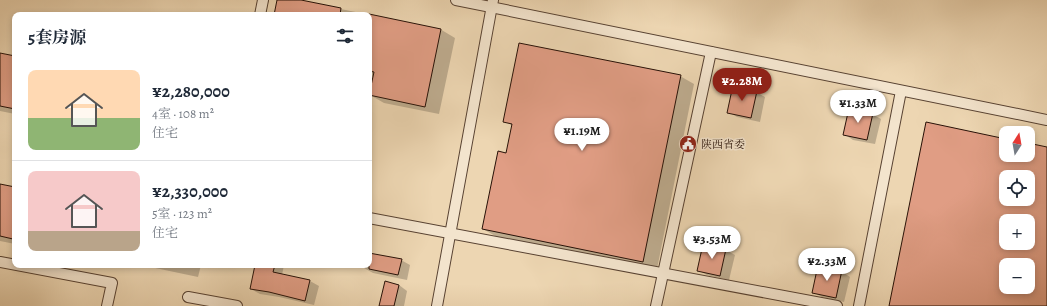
<!DOCTYPE html>
<html lang="zh">
<meta charset="utf-8">
<style>
body{margin:0;font-family:Alegreya,"Noto Serif SC",serif;background:#f6f6f7;color:#1f2937;height:100vh;display:flex;flex-direction:column;font-size:15px;white-space:nowrap}
*{box-sizing:border-box;margin:0}
p{font-size:13px;color:#747a83}
.icon{flex:none;width:22px;height:22px;fill:none;stroke:currentColor;stroke-width:2;stroke-linecap:round;stroke-linejoin:round}
.map{position:relative;flex:1;overflow:hidden}
.panel{position:absolute;left:12px;top:12px;width:360px;height:256px;display:flex;flex-direction:column;background:#fff;border-radius:8px;box-shadow:0 2px 6px #0003}
.panel>*{flex:none}
.needle{width:26px;rotate:11deg}
.controls{position:absolute;left:999px;top:126px;display:grid;gap:8px}
.controls a{display:grid;place-items:center;width:36px;height:36px;border-radius:8px;background:#fff;box-shadow:0 2px 6px #0003;font-size:20px}
.price{position:absolute;translate:-50% -34px;padding:0 9px;border-radius:14px;background:#fff;color:#222;font-size:13px;line-height:26px;filter:drop-shadow(0 1px 2px #0008)}
.price::after{content:'';position:absolute;left:50%;top:24px;width:12px;height:9px;margin-left:-6px;background:inherit;clip-path:polygon(0 0,100% 0,50% 100%)}
.price.current{background:#8f2418;color:#fff}
ul{padding:0;list-style:none}
li{display:flex;align-items:center;gap:12px;height:100px;padding:0 16px}
li+li{border-top:1px solid #e0e1e3}
li span{display:grid;place-items:center;flex:none;width:112px;height:80px;border-radius:8px;color:#555}
li>.icon{margin-inline-start:auto}
span .icon{width:48px;height:48px;fill:#fffc;stroke-width:1}
li b{font-size:17px}
h2{display:flex;justify-content:space-between;align-items:center;height:48px;padding:0 16px;font-size:17px}
.map>svg:first-child{display:block}
.shadow{fill:#0003}
.building{fill:#e09d84;stroke:#271107;fill-rule:evenodd}
.lines{fill:none;stroke-linecap:round;stroke-linejoin:round}
.lane-casing{stroke:#584232;stroke-width:12}
.lane{stroke:#f3e4cd;stroke-width:10}
.labels{text-anchor:middle;stroke-width:3;stroke-linejoin:round;paint-order:stroke}
.poi-label{font-size:11px;fill:#271107;stroke:#f3e4cd;text-anchor:start}
</style>
<div class="map">
<svg width="1047" height="306" viewBox="0 0 1047 306">
<rect width="100%" height="100%" fill="#edd6b2"/>
<filter id="stains"><feTurbulence type="fractalNoise" baseFrequency=".005" numOctaves="4"/><feColorMatrix values="0 0 0 0 .2 0 0 0 0 .09 0 0 0 0 .02 0 0 0 .5 -.17"/></filter>
<radialGradient id="worn" r=".72"><stop offset=".6" stop-color="#630" stop-opacity="0"/><stop offset="1" stop-color="#630" stop-opacity=".3"/></radialGradient>
<g class="shadow">
<polygon points="278,0 296,0 440,29 455,38 439,114 384,103 370,95 374,77 369,76 369,15 275,15"/>
<polygon points="0,54 15,57 15,114 0,111"/>
<polygon points="680,76 694,84 657,269 497,237 483,229 507,154 513,126 505,121"/>
<polygon points="756,92 765,97 760,122 737,117 729,112"/>
<polygon points="872,114 881,119 875,144 853,140 844,134"/>
<polygon points="0,185 15,188 15,244 0,241"/>
<polygon points="726,250 735,255 729,280 707,275 698,270"/>
<polygon points="369,254 401,260 410,265 407,280 373,273 364,268 365,265 369,265"/>
<polygon points="141,265 201,265 198,277"/>
<polygon points="256,265 284,265 282,275 310,281 319,286 314,305 279,297 260,294 251,289"/>
<polygon points="841,271 850,277 844,302 822,297 813,292"/>
<polygon points="399,285 407,291 404,306 380,306"/>
</g>
<g class="building">
<polygon points="277,0 301,0 341,8 340,15 274,15"/>
<polygon points="369,14 441,29 425,107 369,95 374,72 369,71"/>
<polygon points="519,43 681,75 643,262 482,229 498,151 506,153 512,124 503,122"/>
<polygon points="0,53 15,56 15,109 0,106"/>
<polygon points="733,85 757,91 751,118 727,113"/>
<polygon points="849,108 873,113 867,140 843,135"/>
<path d="M926,122L1006,139V155H1028V143L1047,147V306H889ZM1006,177H1028V199H1006ZM1006,221H1028V243H1006ZM1006,265H1028V287H1006Z"/>
<polygon points="0,184 15,187 15,229 13,239 0,236"/>
<polygon points="703,244 726,249 720,276 697,271"/>
<polygon points="369,253 402,259 398,275 369,269"/>
<polygon points="255,265 275,265 273,272 310,280 305,301 269,292 250,289"/>
<polygon points="818,265 842,270 836,298 812,293"/>
<polygon points="385,281 399,285 394,306 379,306"/>
</g>
<g class="lines">
<defs>
<g id="lane">
<polyline points="456,0 1047,120"/>
<polyline points="260,15 263,0"/>
<polyline points="369,218 837,306"/>
<polyline points="0,262 112,283 107,306"/>
<polyline points="188,297 237,306"/>
<polyline points="437,306 493,0"/>
<polyline points="656,306 711,52"/>
<polyline points="859,306 901,91"/>
</g>
</defs>
<use href="#lane" class="lane-casing"/>
<use href="#lane" class="lane"/>
</g>
<defs>
<symbol id="civic-disc" viewBox="-11 -11 22 22"><circle r="9.5" fill="#8f2418" stroke="#f3e4cd"/><path d="M-.6-6.5H3V-4.5H.6V-3L4-1V1h2V6H-6V1h2V-1L-.6-3ZM-1.2 2.5V6h2.4V2.5Z" fill="#fff"/></symbol>
</defs>
<g fill-rule="evenodd">
<use href="#civic-disc" x="678" y="134" width="20" height="20"/>
</g>
<g class="labels">
<g class="poi-label">
<text x="701" y="148">陕西省委</text>
</g>
</g>
<rect width="100%" height="100%" filter="url(#stains)"/>
<rect width="100%" height="100%" fill="url(#worn)"/>
</svg>
<div class="controls">
<a><svg class="needle" viewBox="-14 -14 28 28"><path d="M0-13l5 13h-10z" fill="#e53935"/><path d="M0 13l5-13h-10z" fill="#747a83"/></svg></a>
<a><svg class="icon" aria-label="locate" viewBox="0 0 24 24"><circle cx="12" cy="12" r="6"/><path d="M12 2v4M12 18v4M2 12h4M18 12h4"/></svg></a>
<a>+</a>
<a>−</a>
</div>
<b class="price current" style="left:742px;top:102px">¥2.28M</b>
<b class="price" style="left:858px;top:124px">¥1.33M</b>
<b class="price" style="left:582px;top:152px">¥1.19M</b>
<b class="price" style="left:712px;top:260px">¥3.53M</b>
<b class="price" style="left:827px;top:282px">¥2.33M</b>
<section class="panel">
<h2>5套房源<svg class="icon" aria-label="filters" viewBox="0 0 24 24"><path d="M4 7h16M4 17h16"/><circle cx="9" cy="7" r="2"/><circle cx="15" cy="17" r="2"/></svg></h2>
<ul>
<li><span style="background:linear-gradient(#ffd9b3 60%,#8fb573 0)"><svg class="icon" aria-label="home" viewBox="0 0 24 24"><path d="M3 11l9-7 9 7M6 9v11h12V9"/></svg></span><div><b>¥2,280,000</b><p>4室 · 108 m²</p><p>住宅</p></div></li>
<li><span style="background:linear-gradient(#f6c9c9 75%,#b9a48a 0)"><svg class="icon" aria-label="home" viewBox="0 0 24 24"><path d="M3 11l9-7 9 7M6 9v11h12V9"/></svg></span><div><b>¥2,330,000</b><p>5室 · 123 m²</p><p>住宅</p></div></li>
</ul>
</section>
</div>
